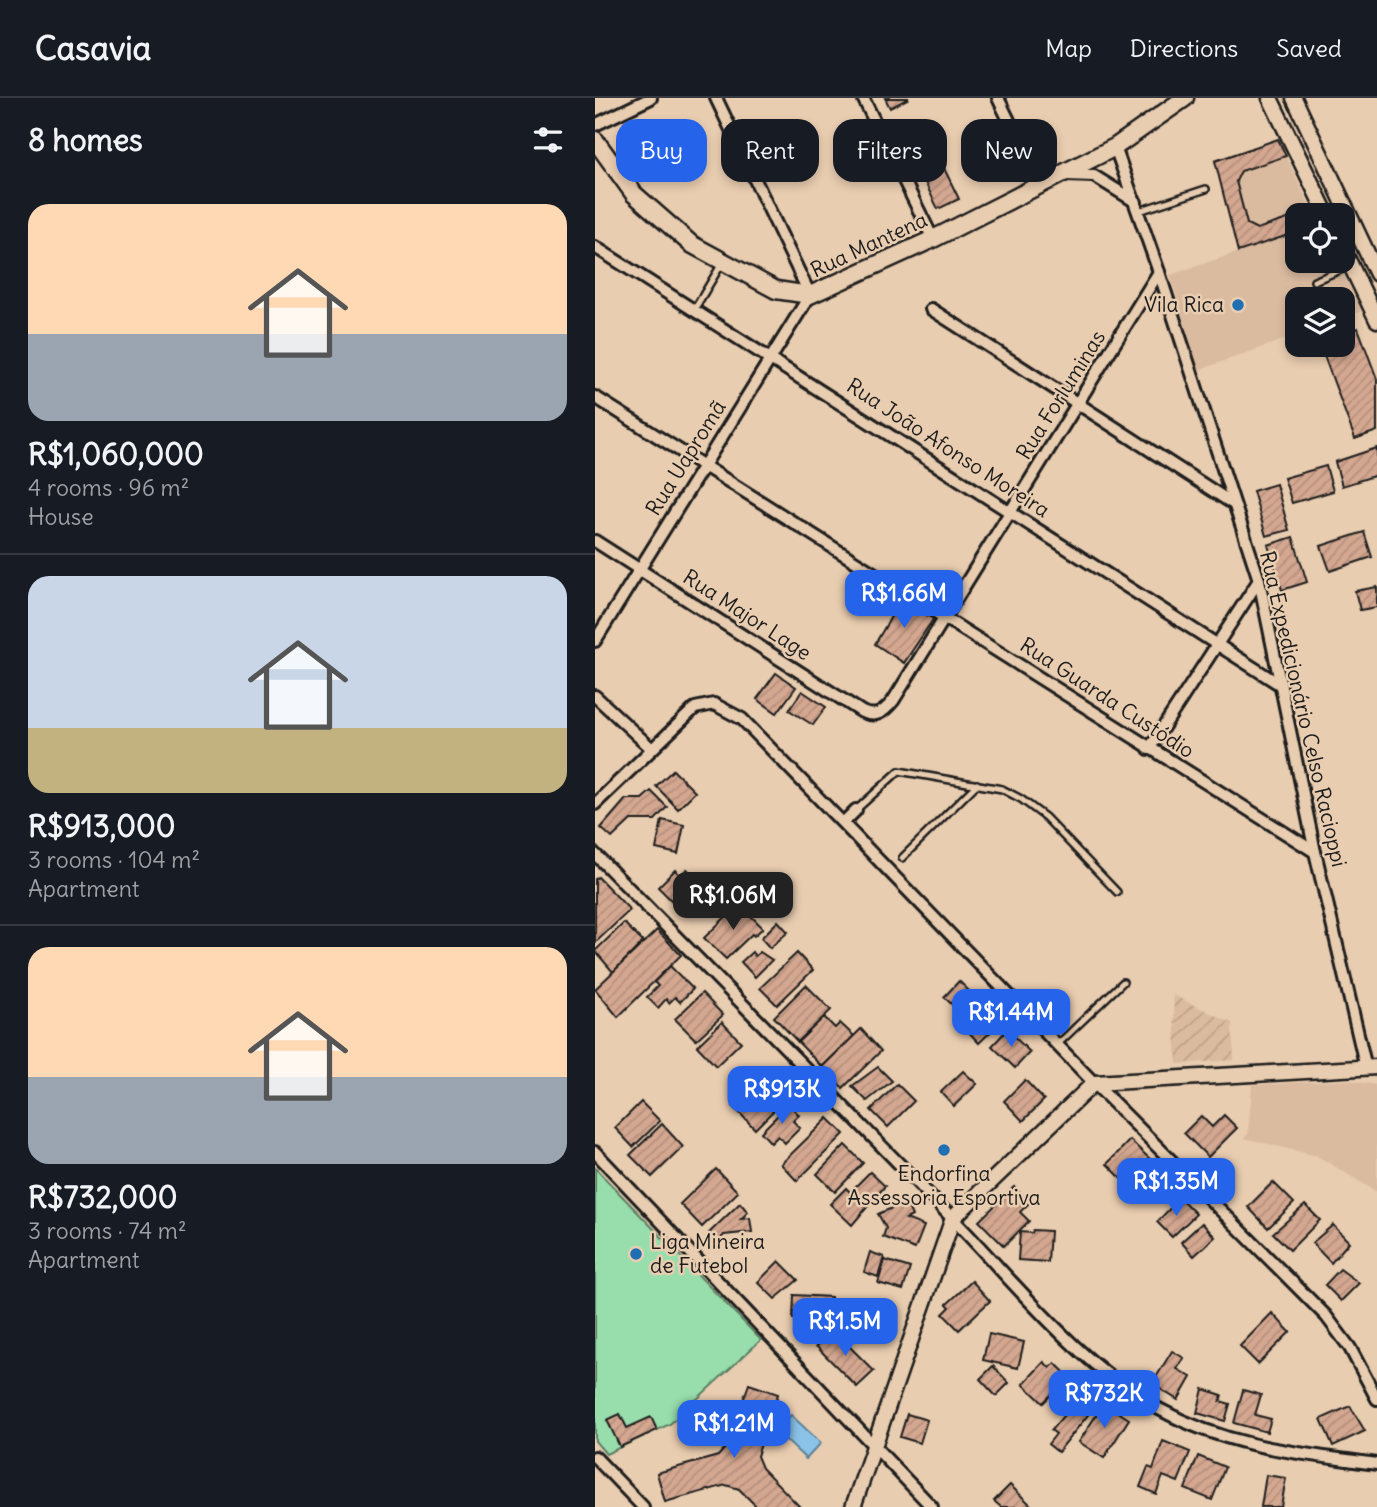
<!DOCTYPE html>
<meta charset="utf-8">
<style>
body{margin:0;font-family:Delius,sans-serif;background:#20242c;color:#f1f3f6;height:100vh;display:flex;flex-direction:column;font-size:26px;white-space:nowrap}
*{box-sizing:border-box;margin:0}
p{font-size:23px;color:#9ea1a6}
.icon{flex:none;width:38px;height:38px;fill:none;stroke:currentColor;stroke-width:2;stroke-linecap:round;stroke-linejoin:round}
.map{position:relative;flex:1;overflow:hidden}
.drawer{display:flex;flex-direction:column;background:#171b24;width:595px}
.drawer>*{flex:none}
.guide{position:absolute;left:21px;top:21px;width:654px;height:63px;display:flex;gap:14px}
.controls{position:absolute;left:690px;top:105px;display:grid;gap:14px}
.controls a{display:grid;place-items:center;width:70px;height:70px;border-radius:14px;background:#171b24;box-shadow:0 4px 10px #0003;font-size:35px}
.price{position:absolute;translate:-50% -60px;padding:0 16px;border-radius:14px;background:#2563eb;color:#fff;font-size:23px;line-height:46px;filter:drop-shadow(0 2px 4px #0008)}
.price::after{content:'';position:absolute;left:50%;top:42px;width:21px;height:16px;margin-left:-10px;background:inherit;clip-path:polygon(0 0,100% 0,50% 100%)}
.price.selected{background:#222;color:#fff}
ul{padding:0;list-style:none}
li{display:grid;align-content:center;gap:14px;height:371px;padding:0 28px}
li+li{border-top:2px solid #363941}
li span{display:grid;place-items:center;height:217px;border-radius:21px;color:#555}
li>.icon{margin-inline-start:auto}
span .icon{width:126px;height:126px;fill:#fffc;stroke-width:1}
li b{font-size:30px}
h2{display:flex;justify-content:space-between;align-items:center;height:84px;padding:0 28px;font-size:30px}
.tag{padding:0 24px;border-radius:21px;background:#171b24;box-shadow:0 4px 10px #0003;font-size:24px;line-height:63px}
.tag.selected{background:#2563eb;color:#fff}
header{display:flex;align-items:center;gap:42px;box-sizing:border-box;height:98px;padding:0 35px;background:#171b24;border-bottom:2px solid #363941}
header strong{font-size:33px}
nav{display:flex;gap:38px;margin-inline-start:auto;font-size:24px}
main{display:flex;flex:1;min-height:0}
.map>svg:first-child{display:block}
.built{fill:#dbbba0}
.industrial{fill:url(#industrial-furrows)}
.green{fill:#97deac;stroke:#5a7d64;stroke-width:2}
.water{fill:#8ac2e8;stroke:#5e8096;stroke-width:2}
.building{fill:url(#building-hatch);stroke:#1c1c1c;stroke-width:2}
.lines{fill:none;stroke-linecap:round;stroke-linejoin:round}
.service-casing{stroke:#1c1c1c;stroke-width:10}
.minor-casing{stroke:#1c1c1c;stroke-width:16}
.tertiary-casing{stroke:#1c1c1c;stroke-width:19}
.secondary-casing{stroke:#1c1c1c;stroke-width:21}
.service{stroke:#e9cdb0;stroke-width:5}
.minor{stroke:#e9cdb0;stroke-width:10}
.tertiary{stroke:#e9cdb0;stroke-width:14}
.secondary{stroke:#e9cdb0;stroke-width:16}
.poi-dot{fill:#1f6fb2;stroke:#e9cdb0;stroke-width:2.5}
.labels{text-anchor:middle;stroke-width:5;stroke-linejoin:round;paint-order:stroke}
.street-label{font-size:21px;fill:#1c1c1c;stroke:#e9cdb0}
.poi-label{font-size:21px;fill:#1c1c1c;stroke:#e9cdb0;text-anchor:end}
</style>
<header>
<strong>Casavia</strong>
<nav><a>Map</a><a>Directions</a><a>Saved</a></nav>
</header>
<main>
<section class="drawer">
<h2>8 homes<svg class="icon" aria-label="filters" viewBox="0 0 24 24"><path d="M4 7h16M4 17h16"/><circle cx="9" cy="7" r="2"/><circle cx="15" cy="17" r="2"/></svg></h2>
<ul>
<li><span style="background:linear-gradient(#ffd9b3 60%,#9aa5b1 0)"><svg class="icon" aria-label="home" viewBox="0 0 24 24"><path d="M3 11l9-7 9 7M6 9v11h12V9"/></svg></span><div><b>R$1,060,000</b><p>4 rooms · 96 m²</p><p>House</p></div></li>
<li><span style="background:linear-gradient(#c9d6e8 70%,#c2b280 0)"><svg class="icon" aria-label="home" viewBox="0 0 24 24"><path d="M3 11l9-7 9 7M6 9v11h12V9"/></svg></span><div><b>R$913,000</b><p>3 rooms · 104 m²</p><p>Apartment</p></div></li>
<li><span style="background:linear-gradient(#ffd9b3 60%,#9aa5b1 0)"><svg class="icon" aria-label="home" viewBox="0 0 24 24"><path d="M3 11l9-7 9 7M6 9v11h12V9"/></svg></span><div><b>R$732,000</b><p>3 rooms · 74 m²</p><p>Apartment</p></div></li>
</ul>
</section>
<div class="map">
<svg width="782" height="1409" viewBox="0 0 782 1409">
<defs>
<pattern id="industrial-furrows" width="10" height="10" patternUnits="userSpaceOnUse" patternTransform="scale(1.75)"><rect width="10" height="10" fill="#dbbba0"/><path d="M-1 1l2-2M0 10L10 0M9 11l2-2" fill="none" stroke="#bba089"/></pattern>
<pattern id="building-hatch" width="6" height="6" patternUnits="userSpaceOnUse" patternTransform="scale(1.75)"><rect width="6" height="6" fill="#d4a790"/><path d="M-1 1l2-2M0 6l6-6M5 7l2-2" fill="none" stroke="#b58f7c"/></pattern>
</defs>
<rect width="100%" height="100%" fill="#e9cdb0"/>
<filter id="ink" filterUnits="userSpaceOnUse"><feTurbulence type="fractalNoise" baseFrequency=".0143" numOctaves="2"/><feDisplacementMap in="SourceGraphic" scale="14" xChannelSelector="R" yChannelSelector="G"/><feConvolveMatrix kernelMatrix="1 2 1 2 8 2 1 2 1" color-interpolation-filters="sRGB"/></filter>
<g filter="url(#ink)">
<g class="built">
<polygon points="683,41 719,117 702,117 702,163 742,163 767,213 747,220 747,201 702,201 702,237 604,272 575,177 643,154 620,63"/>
<polygon points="753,982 782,987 782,1094 722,1058 649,1040 653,1036 657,987"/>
</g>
<polygon class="industrial" points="578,897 637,925 639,962 582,966"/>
<polygon class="green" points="0,1070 166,1242 75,1326 11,1356 0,1343"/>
<polygon class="water" points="196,1317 226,1345 211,1361 181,1333"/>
<g class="building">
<polygon points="290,0 314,0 295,10"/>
<polygon points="326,23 364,101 343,111 305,33"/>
<polygon points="683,41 691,58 646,73 641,83 652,126 662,131 702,118 702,134 643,154 620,63"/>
<polygon points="763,230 782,281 782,333 760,341 725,247 747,247 747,236"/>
<polygon points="782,350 782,377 747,388 740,364"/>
<polygon points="731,368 738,393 697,405 689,380"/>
<polygon points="681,386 694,432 671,438 658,393"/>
<polygon points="769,434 777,459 735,473 726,448"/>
<polygon points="698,439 712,484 687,492 673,447"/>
<polygon points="782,489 782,509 765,512 760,493"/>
<polygon points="307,500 339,520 309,565 280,546"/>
<polygon points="181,575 201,589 182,615 162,601"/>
<polygon points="207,593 231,609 218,627 194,612"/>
<polygon points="78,672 100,694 83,711 61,688"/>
<polygon points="56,693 72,709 60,722 36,722 17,740 6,730 31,701 47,701"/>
<polygon points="67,722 89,727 83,756 61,751"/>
<polygon points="92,771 107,786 83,809 63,789 80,772 85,777"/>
<polygon points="3,779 35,812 0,845 0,781"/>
<polygon points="144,806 168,830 159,838 157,836 131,861 109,840"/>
<polygon points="183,823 193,834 175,850 166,840"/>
<polygon points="29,825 48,844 18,874 0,853"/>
<polygon points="62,832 86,857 23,919 0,891"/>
<polygon points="157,854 160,858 165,854 177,862 160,879 146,864"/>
<polygon points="202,855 218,872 182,907 165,890"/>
<polygon points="75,868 98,891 85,904 80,899 74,905 71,901 63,910 52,899 63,888 59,884"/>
<polygon points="364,883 382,901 367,916 349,899"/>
<polygon points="211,887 236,912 203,944 179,919"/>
<polygon points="107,895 128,917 101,942 80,921"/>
<polygon points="391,909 406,924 384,945 369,929"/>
<polygon points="229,919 240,930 245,925 259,938 227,969 203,944"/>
<polygon points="127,924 146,944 121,968 102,948"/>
<polygon points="266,931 286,953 248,990 227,969"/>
<polygon points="412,932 435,954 420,970 397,948"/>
<polygon points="283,969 297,983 272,1003 257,988"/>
<polygon points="368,973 382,986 359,1008 346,994"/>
<polygon points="171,975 193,998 160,1031 138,1008"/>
<polygon points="430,982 449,1002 428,1023 409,1003"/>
<polygon points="302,986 319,1003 293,1029 276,1012"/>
<polygon points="46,1004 65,1023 38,1049 20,1030"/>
<polygon points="194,1006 204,1017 198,1023 205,1030 190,1045 183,1038 176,1045 166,1034"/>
<polygon points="629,1017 642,1030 613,1059 589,1035 606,1018 617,1029"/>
<polygon points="233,1020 249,1036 202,1083 186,1066"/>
<polygon points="67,1026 88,1049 57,1079 35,1057"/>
<polygon points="535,1042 558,1064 534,1088 512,1066"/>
<polygon points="250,1047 268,1065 240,1094 222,1076"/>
<polygon points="121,1071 143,1094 107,1129 85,1106"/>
<polygon points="275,1074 290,1088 257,1127 235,1106 251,1090 255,1094"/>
<polygon points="678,1084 699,1105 673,1130 653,1109"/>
<polygon points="419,1089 434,1105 425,1114 434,1123 409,1148 384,1123"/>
<polygon points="585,1100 601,1116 577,1139 562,1124"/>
<polygon points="311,1104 317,1118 311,1121 329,1128 320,1151 288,1139 291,1130 283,1116"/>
<polygon points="145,1105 153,1114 146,1121 155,1120 157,1134 129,1137 123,1144 114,1135"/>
<polygon points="710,1107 725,1122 695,1152 678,1135"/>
<polygon points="607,1125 620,1139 599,1158 586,1144"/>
<polygon points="738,1127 754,1144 736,1165 717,1145"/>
<polygon points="438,1132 455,1133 453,1164 423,1162 425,1134 437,1135"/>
<polygon points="275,1154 289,1159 283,1179 269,1174"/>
<polygon points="290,1162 315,1170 308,1192 283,1185"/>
<polygon points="184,1163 203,1182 180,1201 163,1184"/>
<polygon points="745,1171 764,1185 746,1203 730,1187"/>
<polygon points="377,1183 395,1203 364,1232 348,1216 355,1209 352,1206"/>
<polygon points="199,1197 236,1199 235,1222 198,1221"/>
<polygon points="260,1202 301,1212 292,1238 253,1224"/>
<polygon points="677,1215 695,1234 663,1266 645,1248"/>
<polygon points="238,1232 279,1273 262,1289 221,1248"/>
<polygon points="394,1236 429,1244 423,1270 388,1262"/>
<polygon points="577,1253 589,1260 582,1271 596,1279 583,1302 557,1286"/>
<polygon points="449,1264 455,1270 460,1265 474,1279 448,1305 428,1286"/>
<polygon points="398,1268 414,1285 401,1298 385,1281"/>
<polygon points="154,1286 183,1296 162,1358 167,1370 205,1409 162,1409 144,1391 131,1387 70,1404 62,1375 123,1358 132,1348"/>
<polygon points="608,1291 627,1297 625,1303 635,1306 630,1323 602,1315"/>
<polygon points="648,1292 666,1297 660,1317 676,1321 672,1334 639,1325"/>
<polygon points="509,1305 534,1321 509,1360 484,1344"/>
<polygon points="755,1308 770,1333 738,1348 726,1321"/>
<polygon points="484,1310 493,1317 463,1354 453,1346 461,1336 456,1332 474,1311 480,1315"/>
<polygon points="25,1316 32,1330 56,1319 62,1332 25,1349 12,1322"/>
<polygon points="312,1316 332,1322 325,1345 305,1339"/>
<polygon points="568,1343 595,1354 583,1384 568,1378 561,1396 545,1389 553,1369 558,1371"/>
<polygon points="603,1358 630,1369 617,1402 590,1391"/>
<polygon points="671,1377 691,1380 686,1409 666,1409"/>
<polygon points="415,1387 438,1409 406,1409 399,1403"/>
</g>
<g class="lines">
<defs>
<g id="service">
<polyline points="544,113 611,91"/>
<polyline points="719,183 753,169"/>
<polyline points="99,212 126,167"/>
<polyline points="261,712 304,673 407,691 426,701 450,719 522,794"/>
<polyline points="307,760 382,686"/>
<polyline points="462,947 528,884"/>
</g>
<g id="minor">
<polyline points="268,0 338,141"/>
<polyline points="403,0 445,86"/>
<polyline points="0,27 56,0"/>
<polyline points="520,49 564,174 664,482 720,754 771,970"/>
<polyline points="471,77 499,78 541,104"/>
<polyline points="0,149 684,586"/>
<polyline points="336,211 637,405"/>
<polyline points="0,299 720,754"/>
<path d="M0,443L267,614C281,620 288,615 298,603L564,174"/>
<polyline points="0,543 215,197 121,0"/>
<polyline points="0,598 57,651"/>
<polyline points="554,651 664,482"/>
<polyline points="0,706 100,610 119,606 147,621 499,985 731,1218 755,1250 782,1301"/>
<polyline points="249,724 261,712"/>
<path d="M0,756C118,876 237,997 355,1118C421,1185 480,1264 564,1311C635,1350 703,1355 782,1366"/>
<polyline points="0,1054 337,1409"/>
<polyline points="0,1359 48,1409"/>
</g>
<g id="tertiary">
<polyline points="675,0 732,117"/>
<polyline points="699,0 782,176"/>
<polyline points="747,149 782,222"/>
<polyline points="258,1409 358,1120 499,985 782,969"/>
</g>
<polyline id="secondary" points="0,42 39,96 96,146 181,192 215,197 338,141 520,49 590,0"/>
</defs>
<use href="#service" class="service-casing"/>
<use href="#minor" class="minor-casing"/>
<use href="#tertiary" class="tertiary-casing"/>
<use href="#secondary" class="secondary-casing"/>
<use href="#service" class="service"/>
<use href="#minor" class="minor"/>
<use href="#tertiary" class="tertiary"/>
<use href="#secondary" class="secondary"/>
</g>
</g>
<g class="poi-dot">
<circle cx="643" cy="207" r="7"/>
<circle cx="349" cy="1052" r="7"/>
<circle cx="41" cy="1156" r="7"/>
</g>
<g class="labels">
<g class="street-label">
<text transform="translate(274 147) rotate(-25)" y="7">Rua Mantena</text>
<text transform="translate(466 297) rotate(-58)" y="7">Rua Forluminas</text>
<text transform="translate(353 350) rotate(33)" y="7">Rua João Afonso Moreira</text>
<text transform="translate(91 360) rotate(-58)" y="7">Rua Uapromã</text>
<text transform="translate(152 517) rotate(33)" y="7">Rua Major Lage</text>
<text transform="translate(512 600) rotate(33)" y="7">Rua Guarda Custódio</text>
<text transform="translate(708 611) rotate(77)" y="7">Rua Expedicionário Celso Racioppi</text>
</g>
<g class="poi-label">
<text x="629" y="214">Vila Rica</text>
<text x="349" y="1083" text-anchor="middle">Endorfina<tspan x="349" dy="24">Assessoria Esportiva</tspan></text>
<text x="55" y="1151" text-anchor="start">Liga Mineira<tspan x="55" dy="24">de Futebol</tspan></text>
</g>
</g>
</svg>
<div class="controls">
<a><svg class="icon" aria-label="locate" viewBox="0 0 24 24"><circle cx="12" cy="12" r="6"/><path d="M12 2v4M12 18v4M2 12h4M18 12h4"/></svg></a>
<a><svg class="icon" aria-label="layers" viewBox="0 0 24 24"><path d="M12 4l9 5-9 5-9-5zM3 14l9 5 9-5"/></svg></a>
</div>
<b class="price" style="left:309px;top:532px">R$1.66M</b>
<b class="price selected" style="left:138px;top:834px">R$1.06M</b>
<b class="price" style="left:416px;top:951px">R$1.44M</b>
<b class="price" style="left:187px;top:1028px">R$913K</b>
<b class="price" style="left:581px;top:1120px">R$1.35M</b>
<b class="price" style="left:250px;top:1260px">R$1.5M</b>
<b class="price" style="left:509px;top:1332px">R$732K</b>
<b class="price" style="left:139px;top:1362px">R$1.21M</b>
<div class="guide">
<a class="tag selected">Buy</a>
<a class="tag">Rent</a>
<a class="tag">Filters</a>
<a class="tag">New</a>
</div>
</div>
</main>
